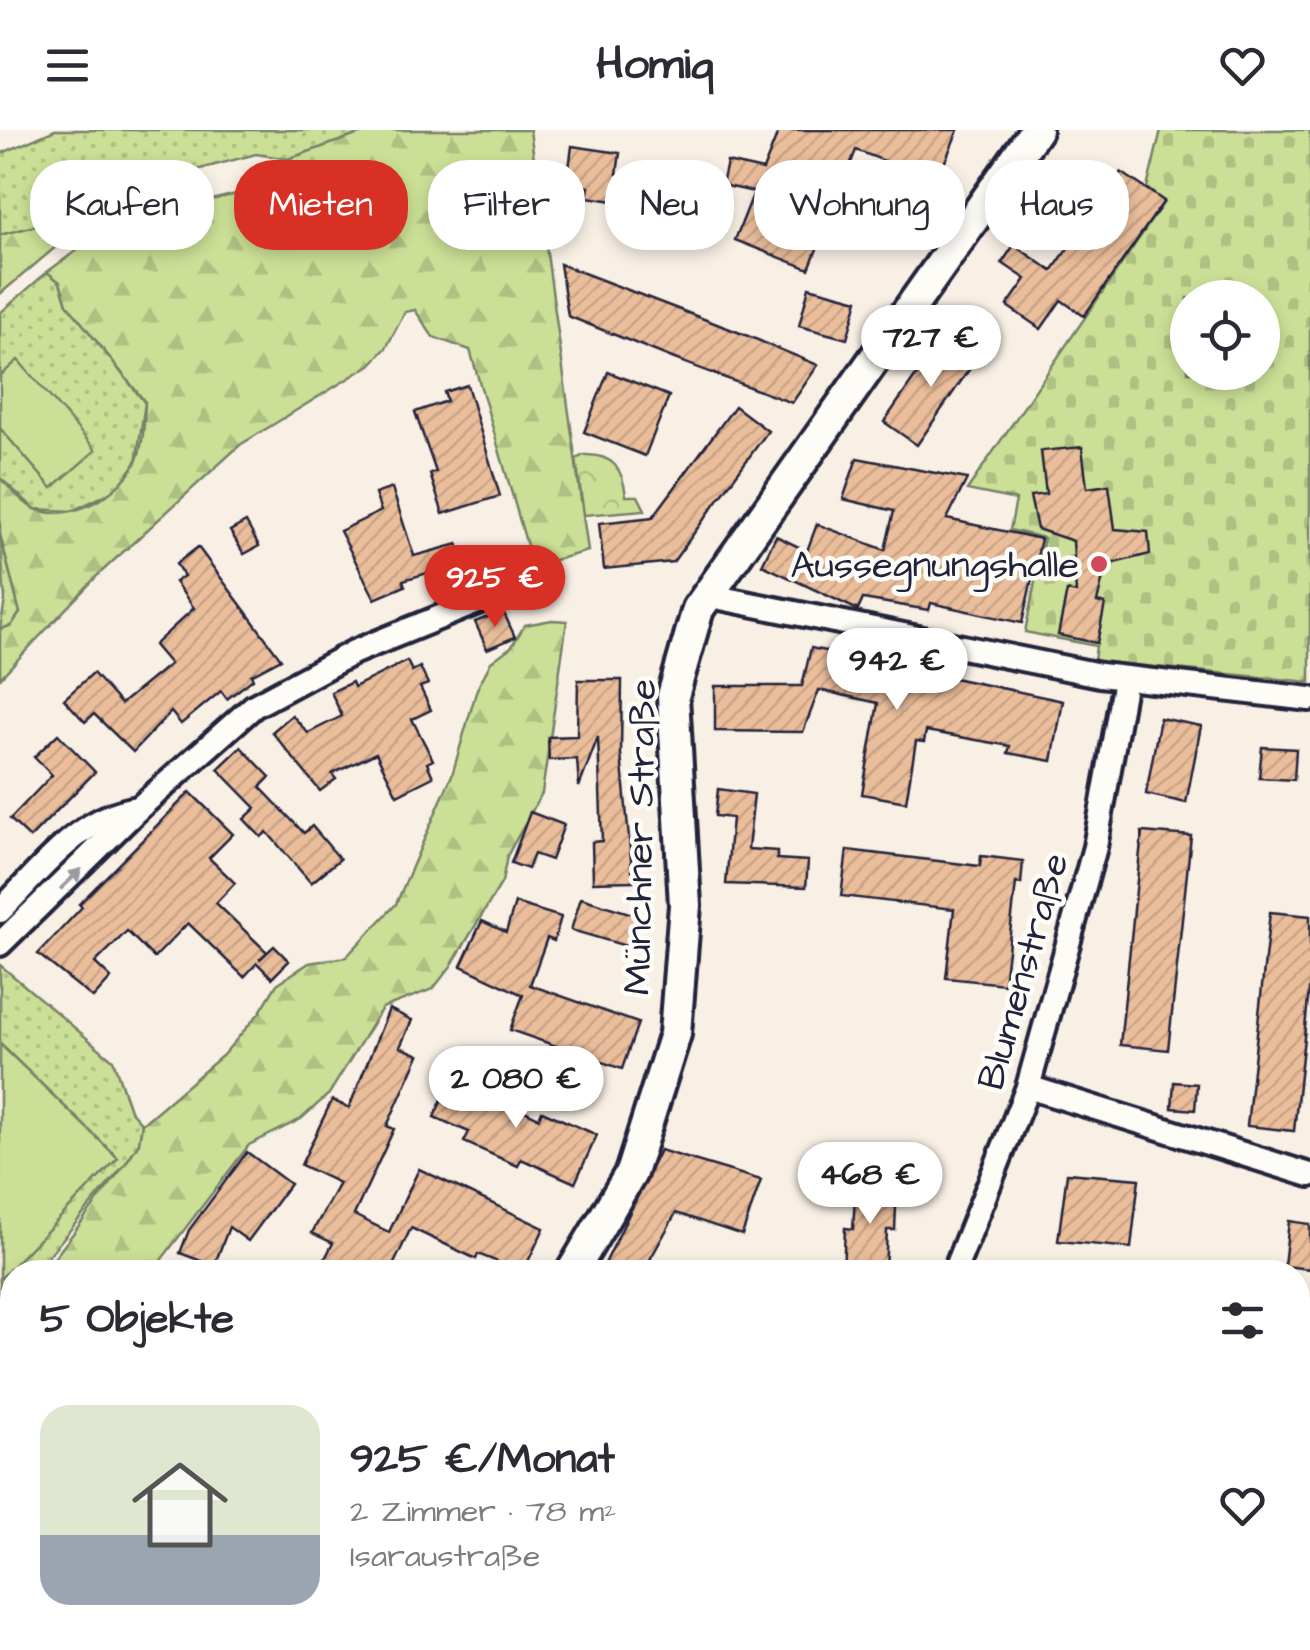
<!DOCTYPE html>
<html lang="de">
<meta charset="utf-8">
<style>
body{margin:0;font-family:"Architects Daughter",sans-serif;background:#f7f7f7;color:#2b2b33;height:100vh;display:flex;flex-direction:column;font-size:38px;white-space:nowrap}
*{box-sizing:border-box;margin:0}
p{font-size:32px;color:#7c7c81}
.icon{flex:none;width:55px;height:55px;fill:none;stroke:currentColor;stroke-width:2;stroke-linecap:round;stroke-linejoin:round}
.map{position:relative;flex:1;overflow:hidden}
.panel{position:absolute;left:0px;top:1130px;width:1310px;height:390px;display:flex;flex-direction:column;background:#fff;border-radius:40px 40px 0 0;box-shadow:0 5px 15px #0003}
.panel>*{flex:none}
.guide{position:absolute;left:30px;top:30px;width:1250px;height:90px;display:flex;gap:20px}
.buttons{position:absolute;left:1170px;top:150px;display:grid;gap:20px}
.buttons a{display:grid;place-items:center;width:110px;height:110px;border-radius:50%;background:#fff;box-shadow:0 5px 15px #0003;font-size:50px}
.price{position:absolute;translate:-50% -85px;padding:0 22px;border-radius:35px;background:#fff;color:#222;font-size:32px;line-height:65px;filter:drop-shadow(0 2px 5px #0008)}
.price::after{content:'';position:absolute;left:50%;top:60px;width:30px;height:22px;margin-left:-15px;background:inherit;clip-path:polygon(0 0,100% 0,50% 100%)}
.price.active{background:#d93025;color:#fff}
ul{padding:0;list-style:none}
li{display:flex;align-items:center;gap:30px;height:250px;padding:0 40px}
li+li{border-top:2px solid #e1e1e2}
li span{display:grid;place-items:center;flex:none;width:280px;height:200px;border-radius:30px;color:#555}
li>.icon{margin-inline-start:auto}
span .icon{width:120px;height:120px;fill:#fffc;stroke-width:1}
li b{font-size:42px}
h2{display:flex;justify-content:space-between;align-items:center;height:120px;padding:0 40px;font-size:42px}
.tag{padding:0 35px;border-radius:40px;background:#fff;box-shadow:0 5px 15px #0003;font-size:35px;line-height:90px}
.tag.active{background:#d93025;color:#fff}
header{display:flex;justify-content:space-between;align-items:center;height:130px;padding:0 40px;background:#fff;font-size:45px;font-weight:800}
.map>svg:first-child{display:block}
.grass{fill:url(#grass-dots);stroke:#768168;stroke-width:2.5}
.forest{fill:url(#forest-firs);stroke:#768168;stroke-width:2.5}
.cemetery{fill:url(#cemetery-stones);stroke:#768168;stroke-width:2.5;fill-rule:evenodd}
.park{fill:url(#park-crowns);stroke:#768168;stroke-width:2.5}
.garden{fill:#cbe096;stroke:#768168;stroke-width:2.5}
.building{fill:url(#building-hatch);stroke:#22223b;stroke-width:2.5}
.lines{fill:none;stroke-linecap:round;stroke-linejoin:round}
.street-casing{stroke:#22223b;stroke-width:30}
.secondary-casing{stroke:#22223b;stroke-width:38}
.street{stroke:#fdfcf7;stroke-width:22}
.secondary{stroke:#fdfcf7;stroke-width:30}
.oneway{fill:#9a9aa2}
.poi-dot{fill:#d1495b;stroke:#fdfcf7;stroke-width:4}
.labels{text-anchor:middle;stroke-width:9;stroke-linejoin:round;paint-order:stroke}
.poi-label{font-size:38px;fill:#22223b;stroke:#fdfcf7;text-anchor:end}
.street-label{font-size:38px;fill:#22223b;stroke:#fdfcf7}
</style>
<header><svg class="icon" aria-label="menu" viewBox="0 0 24 24"><path d="M4 6h16M4 12h16M4 18h16"/></svg>Homiq<svg class="icon" aria-label="heart" viewBox="0 0 24 24"><path d="M12 20l-8-8c-3-5 5-10 8-4 3-6 11-1 8 4z"/></svg></header>
<div class="map">
<svg width="1310" height="1520" viewBox="0 0 1310 1520">
<defs>
<pattern id="grass-dots" width="8" height="8" patternUnits="userSpaceOnUse" patternTransform="scale(2.5)"><rect width="8" height="8" fill="#cbe096"/><path d="M2 2h.1M6 6h.1" fill="none" stroke="#aec082" stroke-width="1.8" stroke-linecap="round"/></pattern>
<pattern id="forest-firs" width="22" height="20" patternUnits="userSpaceOnUse" patternTransform="scale(2.5)"><rect width="22" height="20" fill="#cbe096"/><path d="M5 1l3.5 6h-7zM16 11l3.5 6h-7z" fill="#aec082"/></pattern>
<pattern id="cemetery-stones" width="16" height="16" patternUnits="userSpaceOnUse" patternTransform="scale(2.5)"><rect width="16" height="16" fill="#cbe096"/><path d="M2 7V4a2 2 0 0 1 4 0v3zM10 15v-3a2 2 0 0 1 4 0v3z" fill="#aec082"/></pattern>
<pattern id="park-crowns" width="20" height="18" patternUnits="userSpaceOnUse" patternTransform="scale(2.5)"><rect width="20" height="18" fill="#cbe096"/><path d="M2 6a3 3 0 1 1 6 0M12 15a3 3 0 1 1 6 0" fill="none" stroke="#aec082"/></pattern>
<pattern id="building-hatch" width="6" height="6" patternUnits="userSpaceOnUse" patternTransform="scale(2.5)"><rect width="6" height="6" fill="#ebbe9b"/><path d="M-1 1l2-2M0 6l6-6M5 7l2-2" fill="none" stroke="#c9a386"/></pattern>
</defs>
<rect width="100%" height="100%" fill="#f9f0e5"/>
<filter id="ink" filterUnits="userSpaceOnUse"><feTurbulence type="fractalNoise" baseFrequency=".01" numOctaves="2"/><feDisplacementMap in="SourceGraphic" scale="20" xChannelSelector="R" yChannelSelector="G"/><feConvolveMatrix kernelMatrix="1 2 1 2 8 2 1 2 1" color-interpolation-filters="sRGB"/></filter>
<g filter="url(#ink)">
<g class="grass">
<polygon points="55,0 371,0 288,29 256,24 163,49 83,94 51,92 0,105 0,24"/>
<polygon points="47,142 60,152 67,174 145,273 136,333 116,360 72,381 35,379 0,348 0,298 52,358 18,231 0,246 0,183"/>
<polygon points="0,405 20,483 11,496 0,499 5,470"/>
<polygon points="0,835 113,930 130,980 142,994 139,1013 126,1033 35,1142 12,1142 12,1170 0,1185 0,1149 118,1028 0,914"/>
</g>
<g class="forest">
<path d="M371,0H530L588,421L533,436L470,220L433,207L415,180L405,182L386,218L370,235L240,315L98,445L0,548V499L11,496L20,483L0,404V348C9,357 23,374 35,379C71,393 119,365 135,334C144,316 144,292 145,272L67,174L60,152L47,142L113,94L265,57L288,29Z"/>
<polygon points="51,92 83,94 0,164 0,105"/>
<polygon points="552,490 567,491 542,663 507,726 502,752 451,836 433,859 382,878 329,964 301,989 249,1015 152,1142 44,1142 126,1033 139,1013 142,994 223,925 260,882 277,854 309,833 346,827 396,774 452,645 477,559 491,532 511,517 525,495"/>
<polygon points="12,1206 12,1336 0,1331 0,1221"/>
</g>
<path class="cemetery" d="M1161,0H1310V552L1094,531L1096,516L1025,502L1044,408L1010,400L1016,370L967,360L1164,72L1147,58ZM1188,168H1262V242H1188Z"/>
<path class="park" d="M584,325C613,324 623,339 626,366H638L645,380L584,385L576,329Z"/>
<g class="garden">
<polygon points="18,230 96,320 52,358 0,298 0,246"/>
<polygon points="0,914 118,1028 0,1149"/>
</g>
<g class="building">
<polygon points="779,0 958,0 937,51 856,20 809,139 735,110 754,62 722,55 727,32 763,40"/>
<polygon points="572,16 620,23 617,44 624,45 620,72 587,67 589,57 567,54"/>
<polygon points="1121,42 1164,71 1084,186 1061,170 1041,199 1007,176 1026,149 1002,133 1014,115 1052,141"/>
<polygon points="560,134 743,204 818,235 792,273 672,228 568,186"/>
<polygon points="809,157 858,170 847,209 799,196"/>
<polygon points="944,205 977,228 917,315 884,292"/>
<polygon points="608,242 669,266 645,326 584,302"/>
<polygon points="467,255 500,366 443,384 430,344 436,342 415,282 447,271 444,262"/>
<polygon points="735,276 768,301 673,432 604,439 599,393 653,387"/>
<polygon points="1082,317 1087,358 1109,355 1115,399 1148,402 1150,424 1106,435 1097,472 1105,474 1097,513 1058,505 1067,461 1076,463 1073,411 1037,399 1030,366 1046,364 1041,321"/>
<polygon points="857,328 967,349 947,389 1041,409 1022,493 931,473 929,480 863,469 858,480 762,435 776,406 807,421 817,394 885,420 894,381 843,369"/>
<polygon points="392,358 414,426 458,414 463,433 403,450 405,456 375,469 340,401 381,381 375,364"/>
<polygon points="246,392 259,416 244,424 230,401"/>
<polygon points="198,417 281,529 251,545 253,549 227,569 221,561 181,594 171,582 133,622 94,584 85,592 64,569 93,543 121,574 170,534 154,515 194,478 175,452 184,446 176,434"/>
<polygon points="503,481 515,507 487,519 475,492"/>
<polygon points="811,518 1063,571 1052,631 1008,623 1010,616 926,601 924,612 916,611 906,672 862,664 878,573 819,560 803,602 715,601 715,556 802,556"/>
<polygon points="407,531 412,541 420,537 428,554 420,557 431,580 412,589 433,630 427,633 433,647 397,665 376,623 332,644 336,649 320,661 272,602 292,585 308,603 342,586 331,562 352,552 354,557"/>
<polygon points="578,550 622,550 621,624 633,751 593,752 592,712 602,711 598,607 579,657 577,629 549,630 548,607 577,606"/>
<polygon points="1160,588 1201,596 1186,673 1146,664"/>
<polygon points="58,604 95,642 30,708 10,689 52,645 34,627"/>
<polygon points="241,617 270,647 260,657 304,703 312,696 340,729 311,753 267,702 261,707 244,689 256,678 218,639"/>
<polygon points="1262,617 1296,619 1294,650 1259,648"/>
<polygon points="718,659 754,664 748,719 777,721 777,729 808,731 806,757 726,754 732,688 715,686"/>
<polygon points="190,662 233,704 209,728 235,753 216,773 267,822 259,830 274,816 289,831 272,848 257,833 244,847 188,793 154,828 127,801 95,833 111,848 93,868 38,824 82,777 79,774"/>
<polygon points="530,682 564,695 551,730 534,724 528,739 511,733"/>
<polygon points="1142,702 1191,706 1168,920 1120,915"/>
<polygon points="847,720 980,736 981,726 1023,731 1021,754 1016,753 1004,854 946,848 954,779 841,766"/>
<polygon points="581,768 636,785 626,816 571,800"/>
<polygon points="515,773 561,787 554,811 547,808 530,855 638,893 622,939 510,900 523,865 461,836 482,791 506,802"/>
<polygon points="1270,782 1310,786 1310,851 1294,1001 1247,996"/>
<polygon points="389,879 412,890 400,917 419,925 387,996 394,999 354,1085 389,1102 419,1039 544,1098 523,1142 478,1124 476,1129 411,1098 390,1142 318,1142 333,1113 312,1103 339,1053 301,1035 332,970 349,978"/>
<polygon points="453,946 539,988 542,981 597,1005 575,1053 521,1029 518,1036 464,1012 469,1002 434,987"/>
<polygon points="1174,952 1197,954 1195,980 1172,978"/>
<polygon points="660,1020 761,1050 742,1105 676,1083 643,1142 601,1142"/>
<polygon points="247,1022 290,1054 248,1111 229,1097 214,1136 180,1123 189,1100"/>
<polygon points="1067,1043 1139,1049 1131,1118 1058,1111"/>
<polygon points="856,1051 897,1053 895,1100 887,1100 885,1142 843,1142 845,1098 853,1099"/>
<polygon points="1289,1091 1310,1094 1310,1139 1284,1136"/>
</g>
<g class="lines">
<defs>
<g id="street">
<polyline points="706,465 1100,545 1310,569"/>
<path d="M0,781C41,740 79,686 139,678"/>
<polyline points="0,814 139,678 254,576 354,522 487,468"/>
<polyline points="1028,957 1310,1045"/>
<polyline points="954,1142 1028,957 1095,717 1125,550"/>
<polyline points="1078,1508 1119,1520"/>
<polyline points="776,1520 781,1508"/>
</g>
<g id="secondary">
<polyline points="572,1142 631,1043 675,904 685,775 673,566 698,479 1036,0"/>
<polyline points="319,1520 329,1508"/>
</g>
</defs>
<use href="#street" class="street-casing"/>
<use href="#secondary" class="secondary-casing"/>
<use href="#street" class="street"/>
<use href="#secondary" class="secondary"/>
</g>
<defs><path id="oneway-solid" d="M-6-.8H1V-3.2L6.5 0L1 3.2V.8H-6Z" transform="scale(2.5)"/></defs>
<use class="oneway" href="#oneway-solid" transform="translate(71 749) rotate(-44)"/>
</g>
<circle class="poi-dot" cx="1099" cy="434" r="10"/>
<g class="labels">
<g class="poi-label">
<text x="1079" y="447">Aussegnungshalle</text>
</g>
<g class="street-label">
<text transform="translate(639 707) rotate(-89)" y="13">Münchner Straße</text>
<text transform="translate(1022 841) rotate(-74)" y="13">Blumenstraße</text>
</g>
</g>
</svg>
<div class="buttons">
<a><svg class="icon" aria-label="locate" viewBox="0 0 24 24"><circle cx="12" cy="12" r="6"/><path d="M12 2v4M12 18v4M2 12h4M18 12h4"/></svg></a>
</div>
<b class="price" style="left:931px;top:260px">727 €</b>
<b class="price active" style="left:495px;top:500px">925 €</b>
<b class="price" style="left:897px;top:583px">942 €</b>
<b class="price" style="left:516px;top:1001px">2 080 €</b>
<b class="price" style="left:870px;top:1097px">468 €</b>
<div class="guide">
<a class="tag">Kaufen</a>
<a class="tag active">Mieten</a>
<a class="tag">Filter</a>
<a class="tag">Neu</a>
<a class="tag">Wohnung</a>
<a class="tag">Haus</a>
</div>
<section class="panel">
<h2>5 Objekte<svg class="icon" aria-label="filters" viewBox="0 0 24 24"><path d="M4 7h16M4 17h16"/><circle cx="9" cy="7" r="2"/><circle cx="15" cy="17" r="2"/></svg></h2>
<ul>
<li><span style="background:linear-gradient(#dfe7d0 65%,#9aa5b1 0)"><svg class="icon" aria-label="home" viewBox="0 0 24 24"><path d="M3 11l9-7 9 7M6 9v11h12V9"/></svg></span><div><b>925 €/Monat</b><p>2 Zimmer · 78 m²</p><p>Isaraustraße</p></div><svg class="icon" aria-label="heart" viewBox="0 0 24 24"><path d="M12 20l-8-8c-3-5 5-10 8-4 3-6 11-1 8 4z"/></svg></li>
</ul>
</section>
</div>
